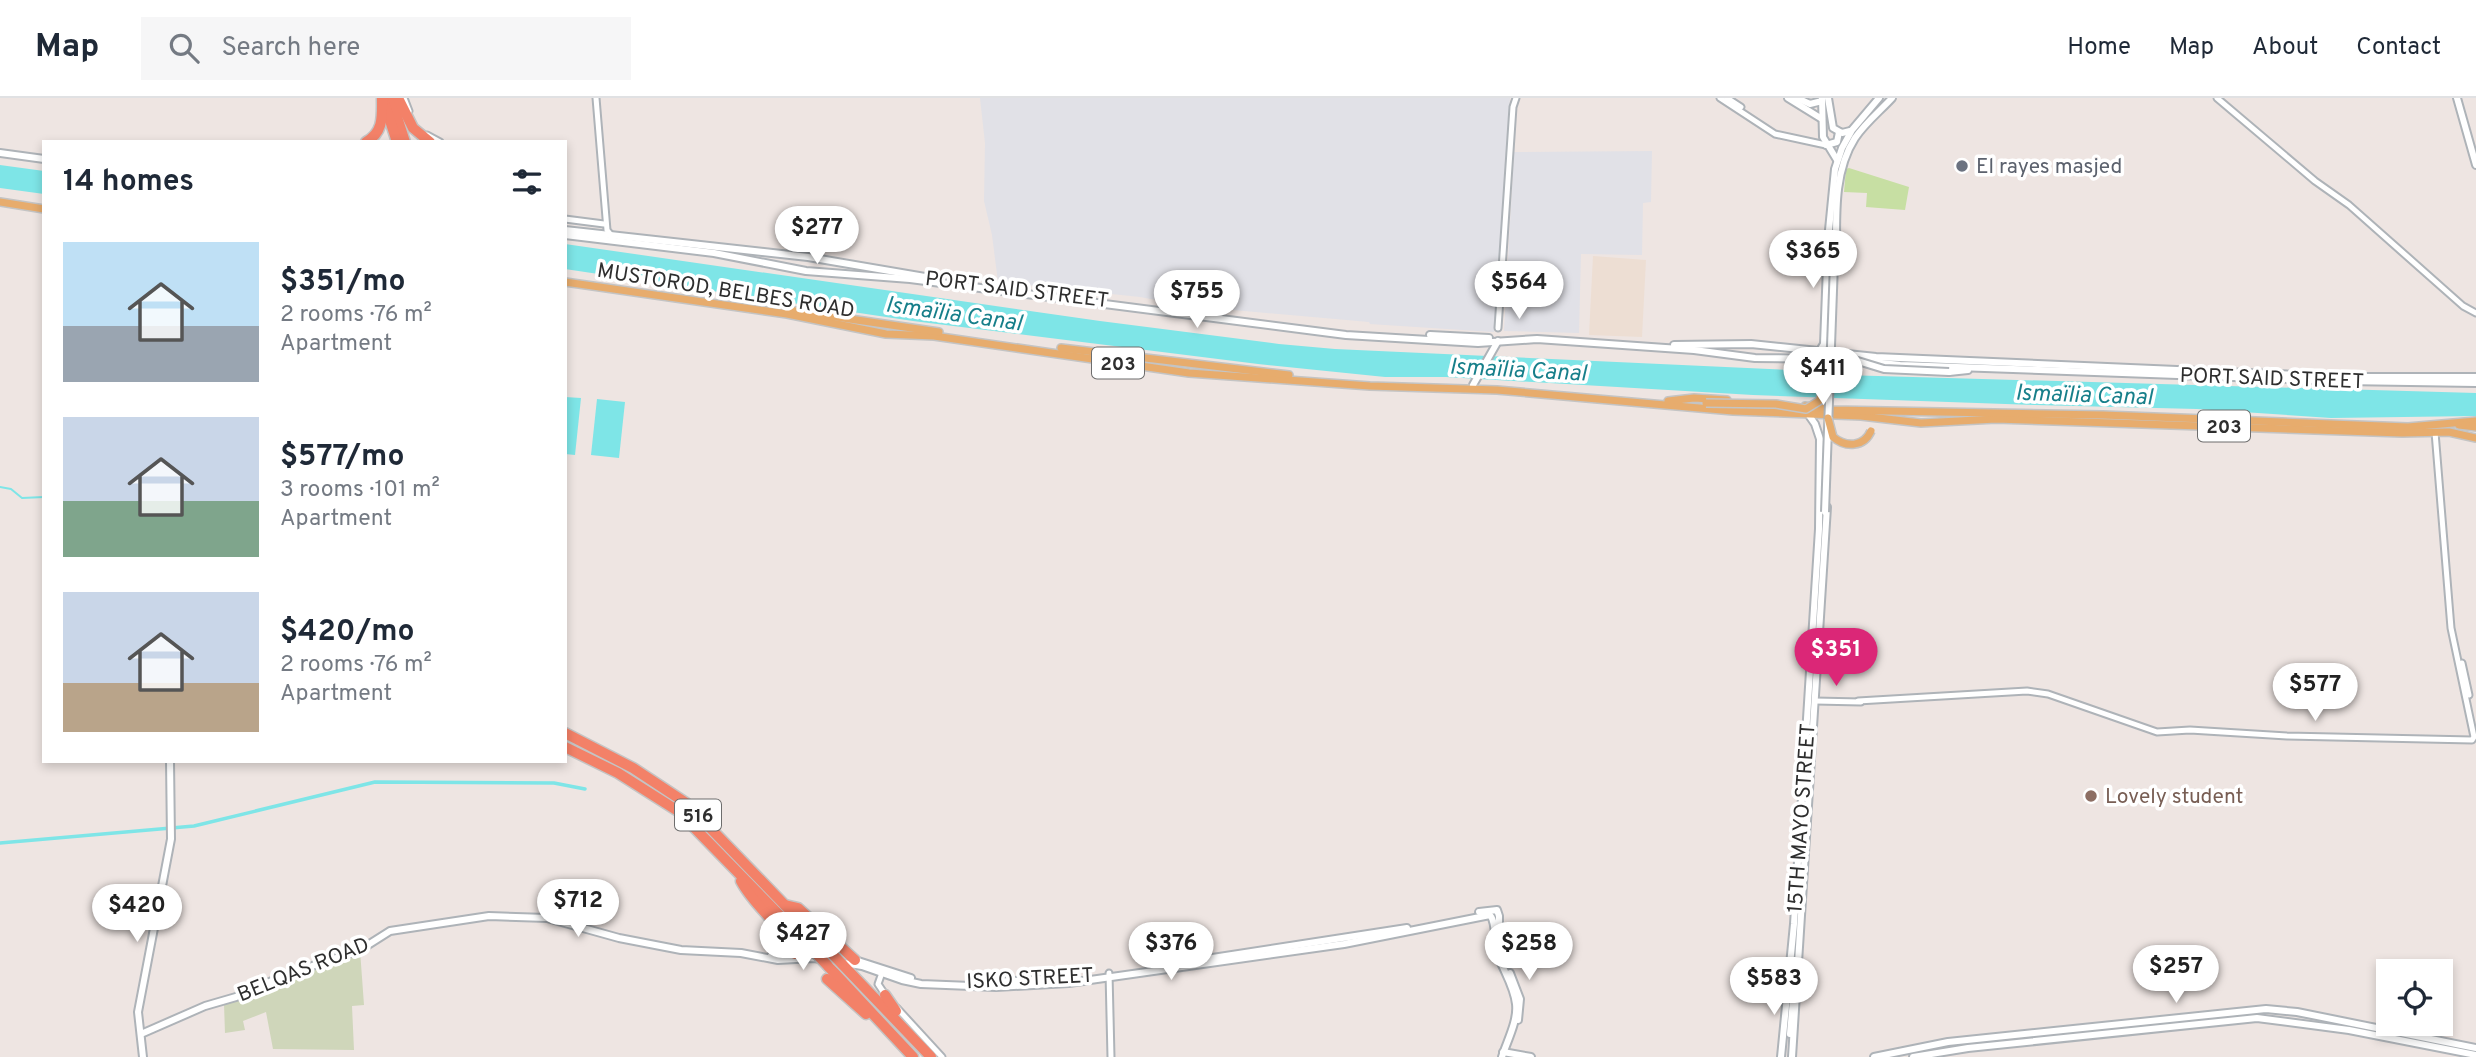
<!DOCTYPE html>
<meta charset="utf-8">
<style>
body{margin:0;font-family:Overpass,sans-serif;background:#f6f6f7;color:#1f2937;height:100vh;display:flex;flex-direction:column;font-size:26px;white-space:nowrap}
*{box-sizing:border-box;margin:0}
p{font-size:23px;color:#747a83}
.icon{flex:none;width:38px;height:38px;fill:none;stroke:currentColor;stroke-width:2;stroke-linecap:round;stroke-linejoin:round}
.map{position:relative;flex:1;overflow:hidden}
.panel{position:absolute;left:42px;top:42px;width:525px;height:623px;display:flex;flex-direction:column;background:#fff;border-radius:0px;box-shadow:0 4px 10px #0003}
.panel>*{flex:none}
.tools{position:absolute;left:2376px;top:861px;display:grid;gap:14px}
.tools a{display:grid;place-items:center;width:77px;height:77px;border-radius:0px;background:#fff;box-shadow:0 4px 10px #0003;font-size:35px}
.price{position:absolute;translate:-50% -60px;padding:0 16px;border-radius:24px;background:#fff;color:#222;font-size:23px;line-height:46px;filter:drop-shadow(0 2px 4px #0008)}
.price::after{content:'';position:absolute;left:50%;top:42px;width:21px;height:16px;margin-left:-10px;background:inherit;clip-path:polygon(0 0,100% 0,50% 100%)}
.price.on{background:#db2777;color:#fff}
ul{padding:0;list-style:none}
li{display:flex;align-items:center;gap:21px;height:175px;padding:0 21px}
li span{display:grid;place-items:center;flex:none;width:196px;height:140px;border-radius:0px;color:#555}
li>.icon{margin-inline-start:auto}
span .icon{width:84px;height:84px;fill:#fffc;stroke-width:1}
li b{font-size:30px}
h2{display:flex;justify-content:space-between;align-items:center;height:84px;padding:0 21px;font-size:30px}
header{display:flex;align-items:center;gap:42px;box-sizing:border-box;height:98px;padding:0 35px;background:#fff;border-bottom:2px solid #e0e1e3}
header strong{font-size:33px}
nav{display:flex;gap:38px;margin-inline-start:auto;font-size:24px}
.search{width:490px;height:63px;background:#f6f6f7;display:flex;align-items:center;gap:18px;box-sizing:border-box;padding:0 24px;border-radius:0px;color:#747a83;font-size:26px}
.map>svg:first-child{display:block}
.industrial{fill:#e1e1e7}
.education{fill:#edded3}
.green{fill:#c7dfa3}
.cemetery{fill:#cfd6ba}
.water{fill:#7ee5e7}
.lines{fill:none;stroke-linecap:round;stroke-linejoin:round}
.stream{stroke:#7ee5e7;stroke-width:2}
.canal{stroke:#7ee5e7;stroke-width:3.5}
.tertiary-casing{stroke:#aeb3b8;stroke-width:9}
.secondary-casing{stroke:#aeb3b8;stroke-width:10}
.primary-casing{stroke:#c4c4c4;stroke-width:10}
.motorway-casing{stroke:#c4c4c4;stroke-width:13}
.tertiary{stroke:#fff;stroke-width:5}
.secondary{stroke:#fff;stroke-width:6}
.primary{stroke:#e7ac6d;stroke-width:7}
.motorway{stroke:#f38168;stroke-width:10}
.secondary-bridge-casing{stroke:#aeb3b8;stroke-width:10;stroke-linecap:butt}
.primary-bridge-casing{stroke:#c4c4c4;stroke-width:10;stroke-linecap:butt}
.motorway-bridge-casing{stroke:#c4c4c4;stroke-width:13;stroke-linecap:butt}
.secondary-bridge{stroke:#fff;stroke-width:6}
.primary-bridge{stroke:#e7ac6d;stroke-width:7}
.motorway-bridge{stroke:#f38168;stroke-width:10}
.worship-dot{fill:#6b7280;stroke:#fff;stroke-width:2.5}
.education-dot{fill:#8d6e63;stroke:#fff;stroke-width:2.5}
.labels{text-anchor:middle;stroke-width:7;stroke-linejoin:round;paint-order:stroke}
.shield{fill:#fff;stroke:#6d6d6d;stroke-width:2}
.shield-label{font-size:19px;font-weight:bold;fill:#2e2e2e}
.worship-label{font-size:21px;fill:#5b616d;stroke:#fff;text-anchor:start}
.street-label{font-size:21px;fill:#2e2e2e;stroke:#fff}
.education-label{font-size:21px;fill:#785e54;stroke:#fff;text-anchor:start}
.water-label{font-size:23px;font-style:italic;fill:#177f8a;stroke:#fff}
</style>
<header>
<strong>Map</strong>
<div class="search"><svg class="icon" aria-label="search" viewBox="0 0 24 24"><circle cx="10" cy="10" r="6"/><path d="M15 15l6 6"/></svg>Search here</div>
<nav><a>Home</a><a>Map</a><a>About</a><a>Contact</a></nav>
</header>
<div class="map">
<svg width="2476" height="959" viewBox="0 0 2476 959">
<rect width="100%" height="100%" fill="#eee5e2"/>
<g class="industrial">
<polygon points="980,0 1510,0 1494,234 1370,226 1369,224 1188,208 1140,199 998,184 992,137 984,103 985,45"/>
<polygon points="1652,53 1651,104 1643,105 1642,157 1581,156 1579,235 1504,233 1514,54"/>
</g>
<polygon class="education" points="1593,158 1646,162 1642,239 1589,237"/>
<polygon class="green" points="1849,70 1909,89 1905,112 1866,109 1867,95 1844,94 1846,71"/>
<polygon class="cemetery" points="360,852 364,907 352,908 354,952 273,951 266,914 243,923 245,932 225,935 224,906"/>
<g class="water">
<polygon points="0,67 44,73 44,96 0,90"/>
<path d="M565,146L1100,223L1279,246L1335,251L1810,273C1822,280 1830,281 1843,277L2476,295V318L2331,320L2197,311L2035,307L1753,297L1446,279H1385L1258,266L913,223L565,171Z"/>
<polygon points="565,299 581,300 575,357 565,356"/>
<polygon points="597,301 625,304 619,360 591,357"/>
</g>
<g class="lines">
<polyline class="stream" points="0,389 11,391 22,400 44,399"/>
<polyline class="canal" points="0,745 194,728 375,684 554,685 585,691"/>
<defs>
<g id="tertiary">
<polyline points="404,0 409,13"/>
<polyline points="596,0 607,132 611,137"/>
<polyline points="1720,0 1775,36 1826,47"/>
<polyline points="1727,0 1741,9"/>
<polyline points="2217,0 2315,83 2349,107 2463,208 2476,215"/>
<polyline points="427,37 440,44"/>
<polyline points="565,121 604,126"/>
<polyline points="1498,230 1513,9 1516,0"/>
<polyline points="2462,565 2469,597"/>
<polyline points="1815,603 1861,604"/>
<polyline points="1858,603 2027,593 2048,596 2157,634 2190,632 2287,638 2472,642 2474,639 2451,530 2435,334"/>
<polyline points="883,872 878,886 886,898"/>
<polyline points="1109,875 1111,959"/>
<polyline points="897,910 942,959"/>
</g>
<g id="secondary">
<polyline points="1788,0 1822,21"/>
<polyline points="1797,0 1810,6 1822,3"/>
<polyline points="1822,0 1823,39 1837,62"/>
<polyline points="1828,0 1833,30 1842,35 1850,33"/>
<polyline points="2457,0 2476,67"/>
<polyline points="1826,47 1837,44 1839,34"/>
<polyline points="0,55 44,61"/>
<polyline points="565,132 808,159 925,179"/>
<polyline points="565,137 714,155 806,173 910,181 1346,237 1478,245 1537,241 1694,252 1755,260 1834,261"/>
<path d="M1836,170C1837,128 1831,77 1855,40C1865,25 1880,13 1892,0"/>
<polyline points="1430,237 1489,240"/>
<polyline points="1674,247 1751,246 1876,259 2223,274 2350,279 2476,279"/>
<polyline points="1819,254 1824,246 1828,142 1835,71 1842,50 1852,32 1879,0"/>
<polyline points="1863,263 1900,267 2343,283 2476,285"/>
<polyline points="1949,274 1968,272"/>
<polyline points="1473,287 1498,243"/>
<polyline points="1479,814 1497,812 1499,818 1499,842"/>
<polyline points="771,858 813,856"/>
<polyline points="855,862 911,880"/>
<polyline points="1193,863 1407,830"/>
<polyline points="1510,875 1520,901 1518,922"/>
<polyline points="974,885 1075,880"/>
<path d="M141,936L205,908L236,899L285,877L360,852L390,833L489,818L547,820L619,840L681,852L741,855L778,862L814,860L862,868L902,882L921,886L996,889L1069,885L1344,846L1490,817C1497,826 1494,842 1497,854C1502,871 1514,887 1516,906C1518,923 1507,943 1502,959"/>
<polyline points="1790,936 1793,902"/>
<polyline points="1503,954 1531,959"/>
<polyline points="143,959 138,914 171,741 170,663"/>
<polyline points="1781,959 1794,826 1819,431 1820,341 1815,326 1808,316"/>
<polyline points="1792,959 1827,409"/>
<polyline points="1874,959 1948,944 2266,911 2297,914 2476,950"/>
<polyline points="1913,959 1968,950 2257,920 2349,932 2476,957"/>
</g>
<g id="primary">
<polyline points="0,104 44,111"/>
<polyline points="565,184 787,216 886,236 934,238 1189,275 1370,288 1497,292 1733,313 1861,318 1921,325 1996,321 2402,335 2449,334 2476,340"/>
<polyline points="788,212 939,234"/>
<polyline points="1061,250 1289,277"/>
<polyline points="1668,303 1694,300 1727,302"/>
<polyline points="1805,308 1833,312 2103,317 2408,329 2476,323"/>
<polyline points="2459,327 2476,329"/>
</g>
<g id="motorway">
<polyline points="391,0 405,44"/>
<polyline points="398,0 413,30 430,44"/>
<polyline points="384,4 397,44"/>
<path d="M366,44C384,34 382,18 382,0"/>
<polyline points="565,635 633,670 686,705 806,829"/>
<polyline points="565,649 618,675 678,713 799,837"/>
<path d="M741,783C755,810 783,827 795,856"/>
<polyline points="785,807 798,810 855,862"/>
<polyline points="842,866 931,959"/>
<polyline points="828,868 913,959"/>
<polyline points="827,881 866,916"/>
<polyline points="885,897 896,913"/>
</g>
</defs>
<use href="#tertiary" class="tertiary-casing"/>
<use href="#secondary" class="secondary-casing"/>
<use href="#primary" class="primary-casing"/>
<use href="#motorway" class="motorway-casing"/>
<use href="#tertiary" class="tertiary"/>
<use href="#secondary" class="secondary"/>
<use href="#primary" class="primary"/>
<use href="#motorway" class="motorway"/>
<defs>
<g id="secondary-bridge">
<polyline points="1832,270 1839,262 1848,260 1884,271 1949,274"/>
<polyline points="1825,414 1834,165"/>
</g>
<g id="primary-bridge">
<polyline points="1706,305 1776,306 1806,311 1819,303 1826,288"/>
<path d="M1828,320L1833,339C1846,350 1864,349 1871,333"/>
</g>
<g id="motorway-bridge">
<polyline points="806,829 842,866"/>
<polyline points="799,837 828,868"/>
</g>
</defs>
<use href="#secondary-bridge" class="secondary-bridge-casing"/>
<use href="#primary-bridge" class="primary-bridge-casing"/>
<use href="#motorway-bridge" class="motorway-bridge-casing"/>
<use href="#secondary-bridge" class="secondary-bridge"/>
<use href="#primary-bridge" class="primary-bridge"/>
<use href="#motorway-bridge" class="motorway-bridge"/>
</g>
<circle class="worship-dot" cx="1962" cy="68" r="7"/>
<circle class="education-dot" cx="2091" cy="698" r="7"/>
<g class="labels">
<g class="shield">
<rect x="1092" y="249.5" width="52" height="31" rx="5"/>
<rect x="2198" y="312.5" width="52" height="31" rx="5"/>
<rect x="675" y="701.5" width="46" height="31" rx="5"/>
</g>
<g class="shield-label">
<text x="1118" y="272">203</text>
<text x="2224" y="335">203</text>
<text x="698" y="724">516</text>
</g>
<g class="worship-label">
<text x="1976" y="75">El rayes masjed</text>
</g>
<g class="street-label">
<text transform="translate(1017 191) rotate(7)" y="7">PORT SAID STREET</text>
<text transform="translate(726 192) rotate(9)" y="7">MUSTOROD, BELBES ROAD</text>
<text transform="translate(2272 280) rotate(2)" y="7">PORT SAID STREET</text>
<text transform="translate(1801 720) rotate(-86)" y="7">15TH MAYO STREET</text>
<text transform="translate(303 871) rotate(-22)" y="7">BELQAS ROAD</text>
<text transform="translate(1030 880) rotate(-3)" y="7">ISKO STREET</text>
</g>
<g class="education-label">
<text x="2105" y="705">Lovely student</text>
</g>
<g class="water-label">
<text transform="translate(954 215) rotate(8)" y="8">Ismaïlia Canal</text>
<text transform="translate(1518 271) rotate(3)" y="8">Ismaïlia Canal</text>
<text transform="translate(2084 296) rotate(2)" y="8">Ismaïlia Canal</text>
</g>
</g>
</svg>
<div class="tools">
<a><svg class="icon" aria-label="locate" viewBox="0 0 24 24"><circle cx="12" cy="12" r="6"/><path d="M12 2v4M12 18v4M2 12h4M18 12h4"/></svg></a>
</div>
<b class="price" style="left:817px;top:168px">$277</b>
<b class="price" style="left:1813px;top:192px">$365</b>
<b class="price" style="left:1519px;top:223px">$564</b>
<b class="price" style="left:1197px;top:232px">$755</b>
<b class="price" style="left:1823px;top:309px">$411</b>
<b class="price on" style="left:1836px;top:590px">$351</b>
<b class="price" style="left:2315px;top:625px">$577</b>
<b class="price" style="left:578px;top:841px">$712</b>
<b class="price" style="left:137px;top:846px">$420</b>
<b class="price" style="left:803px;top:874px">$427</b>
<b class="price" style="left:1171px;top:884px">$376</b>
<b class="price" style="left:1529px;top:884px">$258</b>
<b class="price" style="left:2176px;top:907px">$257</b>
<b class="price" style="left:1774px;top:919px">$583</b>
<section class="panel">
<h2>14 homes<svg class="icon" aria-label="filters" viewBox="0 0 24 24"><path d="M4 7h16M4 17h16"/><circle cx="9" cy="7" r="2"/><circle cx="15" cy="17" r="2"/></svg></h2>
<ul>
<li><span style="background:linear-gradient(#bfe0f5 60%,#9aa5b1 0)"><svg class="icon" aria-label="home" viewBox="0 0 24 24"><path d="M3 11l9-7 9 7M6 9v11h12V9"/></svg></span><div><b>$351/mo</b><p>2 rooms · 76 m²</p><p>Apartment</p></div></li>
<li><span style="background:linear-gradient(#c9d6e8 60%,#7fa58c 0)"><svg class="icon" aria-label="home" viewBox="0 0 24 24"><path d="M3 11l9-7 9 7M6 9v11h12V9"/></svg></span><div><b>$577/mo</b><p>3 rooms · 101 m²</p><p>Apartment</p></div></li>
<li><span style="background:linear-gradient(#c9d6e8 65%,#b9a48a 0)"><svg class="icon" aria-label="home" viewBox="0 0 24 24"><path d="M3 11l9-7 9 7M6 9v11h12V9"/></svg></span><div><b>$420/mo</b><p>2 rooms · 76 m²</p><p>Apartment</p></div></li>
</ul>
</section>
</div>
